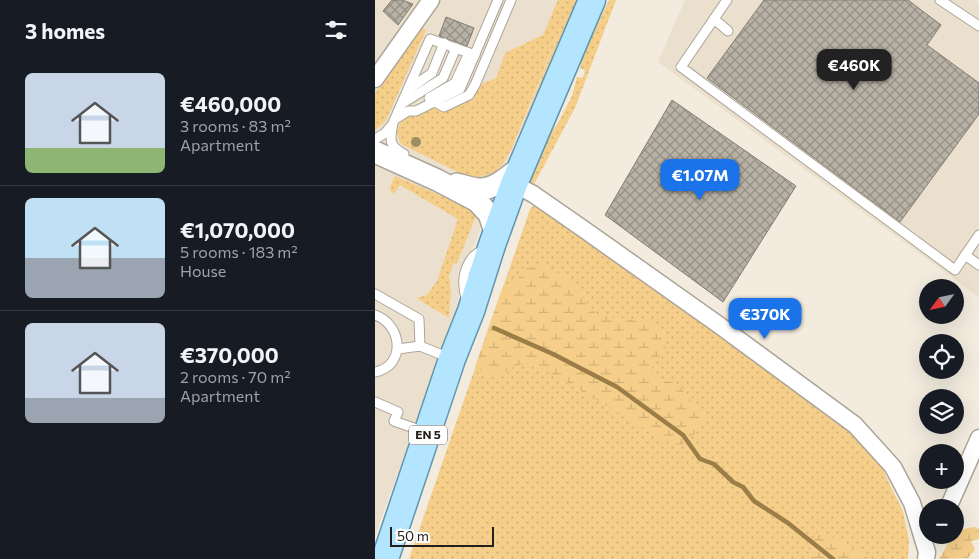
<!DOCTYPE html>
<meta charset="utf-8">
<style>
body{margin:0;font-family:Commissioner,sans-serif;background:#242831;color:#f1f3f6;height:100vh;display:flex;flex-direction:column;font-size:19px;white-space:nowrap}
*{box-sizing:border-box;margin:0}
p{font-size:16px;color:#9ea1a6}
.icon{flex:none;width:28px;height:28px;fill:none;stroke:currentColor;stroke-width:2;stroke-linecap:round;stroke-linejoin:round}
.map{position:relative;flex:1;overflow:hidden}
.sheet{display:flex;flex-direction:column;background:#171b24;width:375px}
.sheet>*{flex:none}
.needle{width:32px;rotate:237deg}
.tools{position:absolute;left:544px;top:279px;display:grid;gap:10px}
.tools a{display:grid;place-items:center;width:45px;height:45px;border-radius:50%;background:#171b24;box-shadow:0 5px 20px #0002;font-size:25px}
.scale{position:absolute;left:15px;bottom:12px;width:104px;box-sizing:border-box;padding-left:5px;border:2px solid #23201b;border-top:0;font-size:14px;line-height:18px;white-space:nowrap;color:#23201b;-webkit-text-stroke:4px #fff;paint-order:stroke}
.price{position:absolute;translate:-50% -42px;padding:0 11px;border-radius:10px;background:#1a73e8;color:#fff;font-size:16px;line-height:32px;filter:drop-shadow(0 1px 2px #0008)}
.price::after{content:'';position:absolute;left:50%;top:30px;width:15px;height:11px;margin-left:-8px;background:inherit;clip-path:polygon(0 0,100% 0,50% 100%)}
.price.selected{background:#222;color:#fff}
ul{padding:0;list-style:none}
li{display:flex;align-items:center;gap:15px;height:125px;padding:0 25px}
li+li{border-top:1px solid #363941}
li span{display:grid;place-items:center;flex:none;width:140px;height:100px;border-radius:8px;color:#555}
li>.icon{margin-inline-start:auto}
span .icon{width:60px;height:60px;fill:#fffc;stroke-width:1}
li b{font-size:21px}
h2{display:flex;justify-content:space-between;align-items:center;height:60px;padding:0 25px;font-size:21px}
main{display:flex;flex:1;min-height:0}
.map>svg:first-child{display:block}
.built{fill:#ebe0cd}
.grass{fill:url(#grass-dots)}
.wetland{fill:url(#wetland-marsh)}
.lines{fill:none;stroke-linecap:round;stroke-linejoin:round}
.stream{stroke:#9b7d47;stroke-width:4.5}
.building{fill:url(#building-cross-hatch);stroke:#847d72}
.service-casing{stroke:#aca599;stroke-width:11}
.minor-casing{stroke:#aca599;stroke-width:19}
.tertiary-casing{stroke:#aca599;stroke-width:24}
.primary-casing{stroke:#6194ae;stroke-width:29}
.service{stroke:#fff;stroke-width:9}
.minor{stroke:#fff;stroke-width:16}
.tertiary{stroke:#fff;stroke-width:21}
.primary{stroke:#b4e5fe;stroke-width:26}
.tree{fill:#9e8c64}
.labels{text-anchor:middle;stroke-width:4;stroke-linejoin:round;paint-order:stroke}
.shield{fill:#fff;stroke:#65635f;stroke-width:1}
.shield-label{font-size:12px;font-weight:bold;fill:#23201b}
</style>
<main>
<section class="sheet">
<h2>3 homes<svg class="icon" aria-label="filters" viewBox="0 0 24 24"><path d="M4 7h16M4 17h16"/><circle cx="9" cy="7" r="2"/><circle cx="15" cy="17" r="2"/></svg></h2>
<ul>
<li><span style="background:linear-gradient(#c9d6e8 75%,#8fb573 0)"><svg class="icon" aria-label="home" viewBox="0 0 24 24"><path d="M3 11l9-7 9 7M6 9v11h12V9"/></svg></span><div><b>€460,000</b><p>3 rooms · 83 m²</p><p>Apartment</p></div></li>
<li><span style="background:linear-gradient(#bfe0f5 60%,#9aa5b1 0)"><svg class="icon" aria-label="home" viewBox="0 0 24 24"><path d="M3 11l9-7 9 7M6 9v11h12V9"/></svg></span><div><b>€1,070,000</b><p>5 rooms · 183 m²</p><p>House</p></div></li>
<li><span style="background:linear-gradient(#c9d6e8 75%,#9aa5b1 0)"><svg class="icon" aria-label="home" viewBox="0 0 24 24"><path d="M3 11l9-7 9 7M6 9v11h12V9"/></svg></span><div><b>€370,000</b><p>2 rooms · 70 m²</p><p>Apartment</p></div></li>
</ul>
</section>
<div class="map">
<svg width="604" height="559" viewBox="0 0 604 559">
<defs>
<pattern id="grass-dots" width="8" height="8" patternUnits="userSpaceOnUse" patternTransform="scale(1.25)"><rect width="8" height="8" fill="#f5ce8a"/><path d="M2 2h.1M6 6h.1" fill="none" stroke="#d2b176" stroke-width="1.8" stroke-linecap="round"/></pattern>
<pattern id="wetland-marsh" width="20" height="14" patternUnits="userSpaceOnUse" patternTransform="scale(1.25)"><rect width="20" height="14" fill="#f5ce8a"/><path d="M1 5h8M5 5V1M11 12h8M15 12V8" fill="none" stroke="#d2b176"/></pattern>
<pattern id="building-cross-hatch" width="8" height="8" patternUnits="userSpaceOnUse" patternTransform="scale(1.25)"><rect width="8" height="8" fill="#b8b1a5"/><path d="M0 0l8 8M0 8l8-8" fill="none" stroke="#959086"/></pattern>
</defs>
<rect width="100%" height="100%" fill="#f2ebde"/>
<g class="built">
<polygon points="0,0 198,0 95,255 85,286 82,310 0,536"/>
<polygon points="310,0 601,0 604,2 604,297 283,62"/>
</g>
<g class="grass">
<path d="M183,0H202L141,142L193,10L136,150L128,164L120,172L105,177L89,175L26,144C12,119 42,113 59,106L69,110L102,86L121,78L130,53L168,35Z"/>
<polygon points="234,0 241,0 200,108 158,186 151,182 170,140 183,123 197,96 202,77 208,78 210,70 205,68 209,52"/>
<polygon points="47,28 51,30 13,116 10,122 0,130 0,93"/>
<polygon points="20,176 79,201 97,210 101,216 82,263 78,264 74,276 76,291 74,318 41,298 52,295 62,281 83,219 25,185 19,194 16,192 15,186"/>
<polygon points="167,204 473,427 504,458 513,481 528,511 534,541 533,559 495,559 469,543 431,545 440,559 34,559 155,209 159,205"/>
</g>
<g class="wetland">
<polygon points="172,265 196,283 222,315 273,322 289,337 291,351 278,362 276,375 302,384 330,417 326,428 306,446 284,437 157,362 138,367 119,378 100,367 126,291 134,292 150,268"/>
<path d="M600,527L604,529V539L596,541L600,550L593,558L564,559C576,541 576,529 600,527Z"/>
<polygon points="444,532 469,543 495,559 440,559 431,545"/>
</g>
<g class="lines">
<polyline class="stream" points="119,328 178,354 242,387 308,435 325,459 339,464 358,482 368,487 379,501 413,523 458,559"/>
</g>
<g class="building">
<polygon points="17,0 27,0 38,4 23,25 8,11"/>
<polygon points="389,0 533,0 566,25 552,45 604,83 604,114 525,222 332,78"/>
<polygon points="71,17 99,28 92,46 64,36"/>
<polygon points="297,100 421,186 348,302 230,215"/>
</g>
<g class="lines">
<defs>
<g id="service">
<polyline points="352,0 306,67 580,270 604,235"/>
<polyline points="565,0 604,26"/>
<polyline points="339,19 353,31"/>
<polyline points="34,89 57,73 69,43"/>
<polyline points="54,98 80,83 94,53"/>
<polyline points="60,102 69,107 94,95 100,85 136,0"/>
<polyline points="28,103 68,78 81,48"/>
<polyline points="22,118 33,111 41,111 85,89 123,0"/>
<polyline points="0,139 9,134 17,125"/>
<path d="M29,154C13,146 15,139 18,123L55,39L100,55"/>
<polyline points="590,255 604,265"/>
<polyline points="0,294 44,319 45,346 75,358"/>
<path d="M92,301C87,285 87,272 97,258C100,254 106,251 110,249"/>
<path d="M0,315C28,325 31,366 0,372"/>
<polyline points="23,349 45,346"/>
<polyline points="0,402 23,412 19,421 50,432"/>
</g>
<g id="minor">
<polyline points="0,79 56,0"/>
<polyline points="139,184 158,194 207,228 344,325 480,425 518,467 537,503 552,552 551,559"/>
<polyline points="573,508 604,438"/>
</g>
<g id="tertiary">
<polyline points="0,152 62,180 102,201 114,214 121,234"/>
<path d="M82,184C89,186 98,189 105,189C121,189 135,175 147,166"/>
</g>
<polyline id="primary" points="10,559 77,359 96,311 117,245 139,184 217,0"/>
</defs>
<use href="#service" class="service-casing"/>
<use href="#minor" class="minor-casing"/>
<use href="#tertiary" class="tertiary-casing"/>
<use href="#primary" class="primary-casing"/>
<use href="#service" class="service"/>
<use href="#minor" class="minor"/>
<use href="#tertiary" class="tertiary"/>
<use href="#primary" class="primary"/>
</g>
<circle class="tree" cx="41" cy="142" r="5"/>
<g class="labels">
<rect class="shield" x="34" y="425.5" width="38" height="19" rx="4"/>
<g class="shield-label">
<text x="53" y="439">EN 5</text>
</g>
</g>
</svg>
<div class="tools">
<a><svg class="needle" viewBox="-14 -14 28 28"><path d="M0-13l5 13h-10z" fill="#e53935"/><path d="M0 13l5-13h-10z" fill="#9ea1a6"/></svg></a>
<a><svg class="icon" aria-label="locate" viewBox="0 0 24 24"><circle cx="12" cy="12" r="6"/><path d="M12 2v4M12 18v4M2 12h4M18 12h4"/></svg></a>
<a><svg class="icon" aria-label="layers" viewBox="0 0 24 24"><path d="M12 4l9 5-9 5-9-5zM3 14l9 5 9-5"/></svg></a>
<a>+</a>
<a>−</a>
</div>
<div class="scale">50 m</div>
<b class="price selected" style="left:479px;top:91px">€460K</b>
<b class="price" style="left:325px;top:201px">€1.07M</b>
<b class="price" style="left:390px;top:340px">€370K</b>
</div>
</main>
